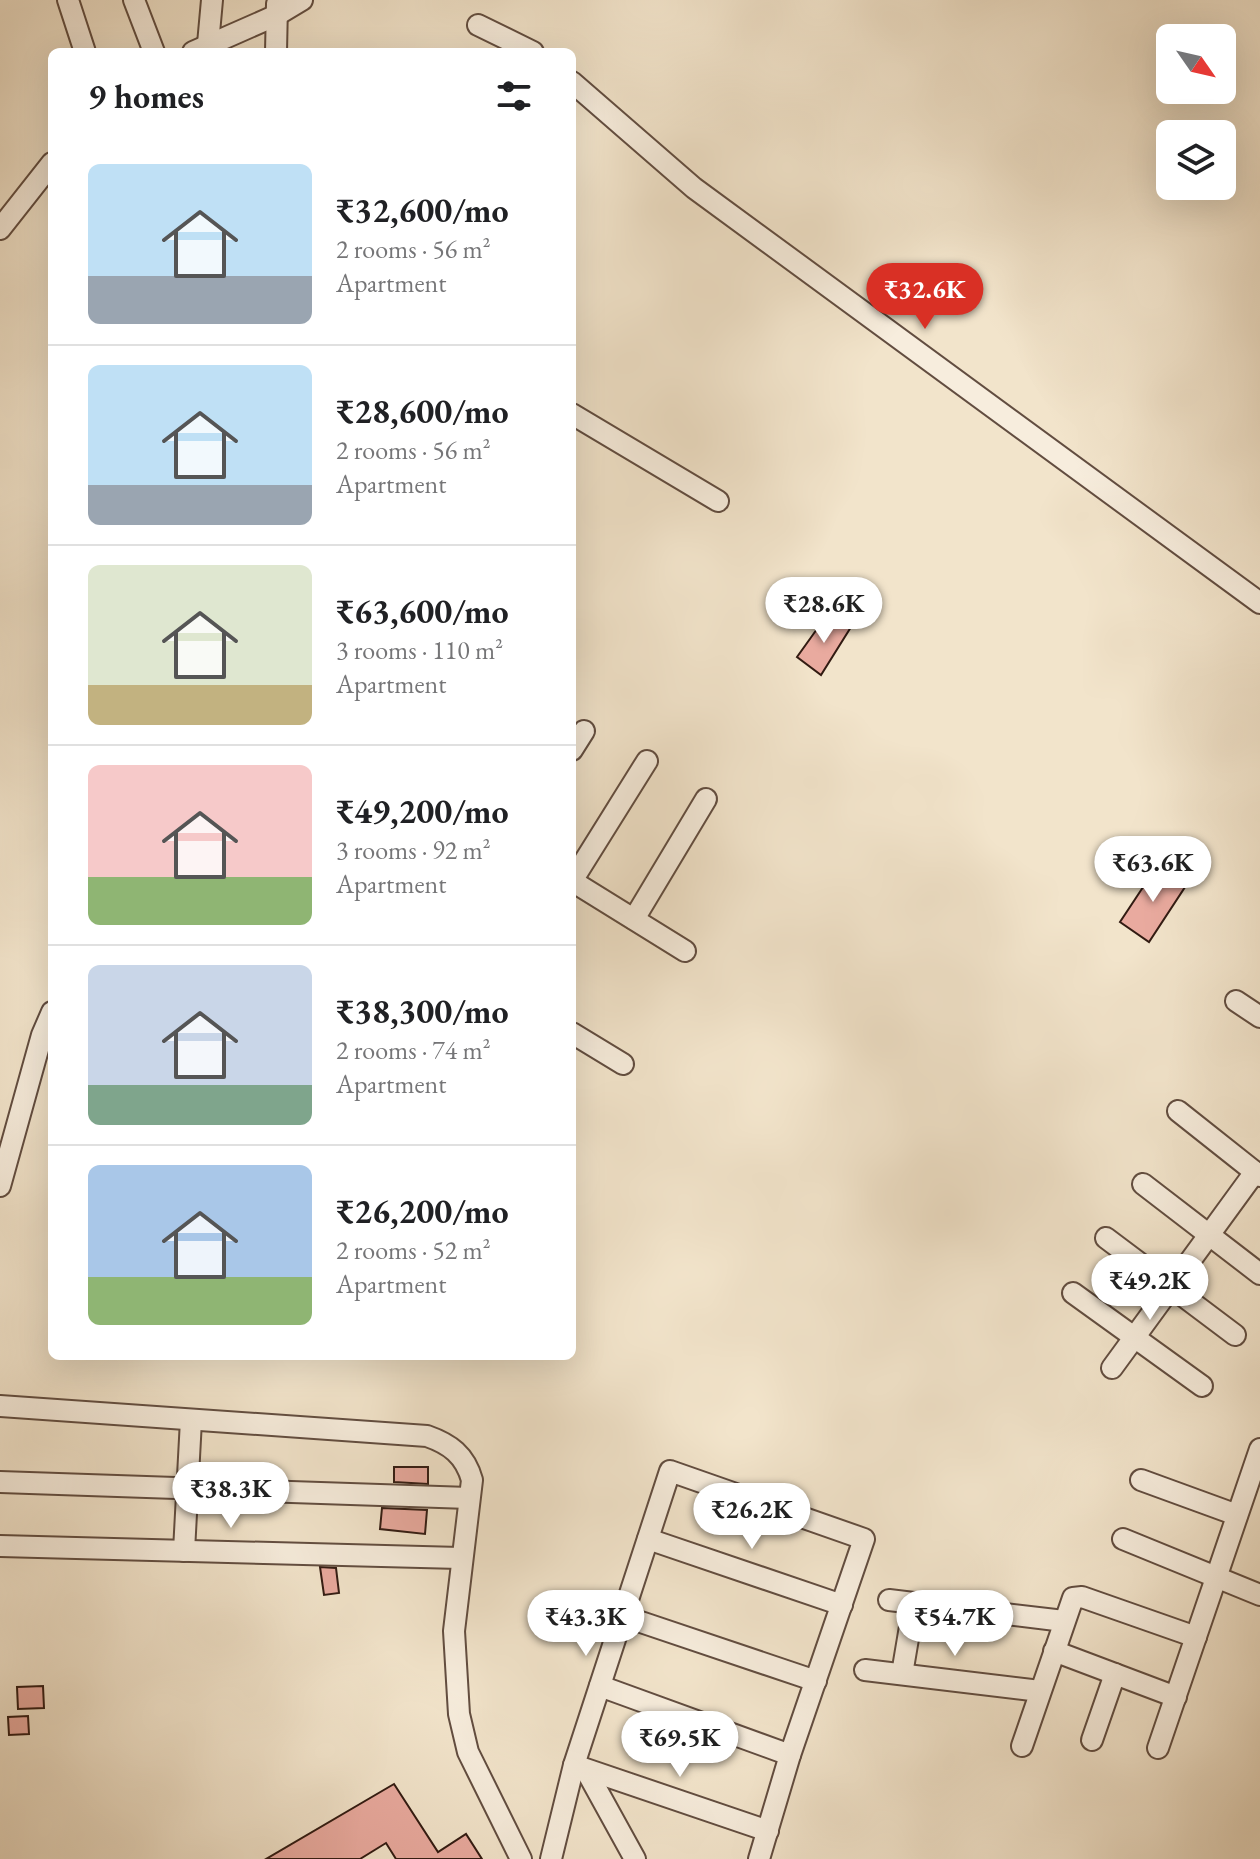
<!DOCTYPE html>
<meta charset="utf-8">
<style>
body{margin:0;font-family:"EB Garamond",serif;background:#f2f2f2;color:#202124;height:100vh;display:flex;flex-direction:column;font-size:30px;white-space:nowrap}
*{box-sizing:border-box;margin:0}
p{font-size:26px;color:#757577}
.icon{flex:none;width:44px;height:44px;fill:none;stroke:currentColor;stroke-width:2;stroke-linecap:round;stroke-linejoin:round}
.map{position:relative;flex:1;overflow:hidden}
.details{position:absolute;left:48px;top:48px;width:528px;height:1312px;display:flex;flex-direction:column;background:#fff;border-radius:12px;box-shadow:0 8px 32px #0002}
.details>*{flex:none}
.needle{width:52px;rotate:124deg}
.buttons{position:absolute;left:1156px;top:24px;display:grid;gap:16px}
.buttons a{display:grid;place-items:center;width:80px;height:80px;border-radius:12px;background:#fff;box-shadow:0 8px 32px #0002;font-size:40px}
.price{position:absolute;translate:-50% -68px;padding:0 18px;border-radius:28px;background:#fff;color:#222;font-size:26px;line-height:52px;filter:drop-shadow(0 2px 4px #0008)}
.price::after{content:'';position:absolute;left:50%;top:48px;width:24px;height:18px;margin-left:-12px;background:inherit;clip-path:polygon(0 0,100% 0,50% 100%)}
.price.on{background:#d93025;color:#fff}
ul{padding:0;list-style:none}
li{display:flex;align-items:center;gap:24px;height:200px;padding:0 40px}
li+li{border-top:2px solid #e0e0e0}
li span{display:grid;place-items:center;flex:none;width:224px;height:160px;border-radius:12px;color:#555}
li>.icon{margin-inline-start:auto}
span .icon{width:96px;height:96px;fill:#fffc;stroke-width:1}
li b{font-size:34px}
h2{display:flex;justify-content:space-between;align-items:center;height:96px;padding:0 40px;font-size:34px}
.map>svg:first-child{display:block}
.building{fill:#e9aa9f;stroke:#321b12;stroke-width:2}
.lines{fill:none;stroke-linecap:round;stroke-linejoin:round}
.minor-casing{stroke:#624d40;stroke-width:24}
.minor{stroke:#f7eddd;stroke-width:20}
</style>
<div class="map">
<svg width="1260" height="1859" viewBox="0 0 1260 1859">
<rect width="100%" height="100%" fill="#f2e4cb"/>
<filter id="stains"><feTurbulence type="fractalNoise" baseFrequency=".0025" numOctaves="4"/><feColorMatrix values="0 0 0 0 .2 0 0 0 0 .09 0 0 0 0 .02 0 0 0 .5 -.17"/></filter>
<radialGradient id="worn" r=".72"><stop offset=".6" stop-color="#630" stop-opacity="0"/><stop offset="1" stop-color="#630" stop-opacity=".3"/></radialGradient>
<g class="building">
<polygon points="834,615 851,627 821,675 797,657 817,629 822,632"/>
<polygon points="1157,866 1187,884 1149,942 1120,922"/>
<polygon points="394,1467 428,1467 428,1484 394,1482"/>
<polygon points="382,1508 427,1510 425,1534 380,1529"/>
<polygon points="320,1567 336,1568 339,1593 324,1595"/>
<polygon points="43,1686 44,1708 18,1709 17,1687"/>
<polygon points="28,1716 29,1734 9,1735 8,1717"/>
<polygon points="394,1784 438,1852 466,1834 482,1859 396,1859 386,1843 360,1859 266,1859"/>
</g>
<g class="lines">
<defs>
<g id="minor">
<polyline points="68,0 85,52"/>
<polyline points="134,0 154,52"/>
<polyline points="478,25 533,52"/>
<polyline points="208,44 212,0"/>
<polyline points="193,52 277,15 302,0"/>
<polyline points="276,52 277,4"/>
<polyline points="572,82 694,188 1260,603"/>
<polyline points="0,229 52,163"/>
<polyline points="572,414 718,501"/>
<polyline points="572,750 584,731"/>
<polyline points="572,881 647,761"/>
<polyline points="572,881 685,951"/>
<polyline points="634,919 706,799"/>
<polyline points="1236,1001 1260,1017"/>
<polyline points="572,1033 623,1064"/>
<polyline points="1178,1111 1260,1176"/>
<polyline points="1143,1184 1260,1274"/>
<polyline points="0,1186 42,1035 52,1012"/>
<polyline points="1106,1238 1235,1335"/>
<polyline points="1073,1293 1202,1386"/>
<polyline points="1112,1368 1255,1172"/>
<path d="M0,1406L427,1436C450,1444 465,1455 472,1480L454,1631L459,1714L468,1752L521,1859"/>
<polyline points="1141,1480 1237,1515"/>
<polyline points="0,1482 469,1498"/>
<polyline points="648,1539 842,1605"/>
<polyline points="1123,1539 1260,1595"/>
<polyline points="0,1546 460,1558"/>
<polyline points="184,1551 191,1420"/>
<polyline points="889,1600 1064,1621"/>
<polyline points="623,1616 816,1681"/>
<polyline points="1054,1651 1176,1697"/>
<polyline points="865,1670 1040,1691"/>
<polyline points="902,1674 914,1603"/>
<polyline points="600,1686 790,1755"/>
<polyline points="1092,1740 1115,1674"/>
<polyline points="1022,1746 1073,1598 1082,1597 1196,1637"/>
<polyline points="1158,1748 1260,1449"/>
<polyline points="574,1765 768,1831"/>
<polyline points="587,1772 635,1859"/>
<polyline points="551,1859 574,1765 670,1471 864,1539 790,1755 759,1859"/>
</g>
</defs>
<use href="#minor" class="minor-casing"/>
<use href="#minor" class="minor"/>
</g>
<rect width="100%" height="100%" filter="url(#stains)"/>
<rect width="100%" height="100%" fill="url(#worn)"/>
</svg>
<div class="buttons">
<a><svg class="needle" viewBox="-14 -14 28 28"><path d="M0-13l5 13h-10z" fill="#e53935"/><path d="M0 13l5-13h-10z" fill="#757577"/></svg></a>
<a><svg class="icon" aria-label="layers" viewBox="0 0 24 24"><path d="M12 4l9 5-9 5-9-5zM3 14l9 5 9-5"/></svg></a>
</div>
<b class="price on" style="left:925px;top:331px">₹32.6K</b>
<b class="price" style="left:824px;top:645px">₹28.6K</b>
<b class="price" style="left:1153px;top:904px">₹63.6K</b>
<b class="price" style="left:1150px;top:1322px">₹49.2K</b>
<b class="price" style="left:231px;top:1530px">₹38.3K</b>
<b class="price" style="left:752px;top:1551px">₹26.2K</b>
<b class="price" style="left:586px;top:1658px">₹43.3K</b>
<b class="price" style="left:955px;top:1658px">₹54.7K</b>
<b class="price" style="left:680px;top:1779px">₹69.5K</b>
<section class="details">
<h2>9 homes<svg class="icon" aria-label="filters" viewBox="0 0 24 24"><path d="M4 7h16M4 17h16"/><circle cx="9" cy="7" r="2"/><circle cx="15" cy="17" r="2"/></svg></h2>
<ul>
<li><span style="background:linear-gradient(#bfe0f5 70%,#9aa5b1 0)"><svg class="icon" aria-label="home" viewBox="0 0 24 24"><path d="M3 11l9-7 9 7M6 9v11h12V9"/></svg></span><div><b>₹32,600/mo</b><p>2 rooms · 56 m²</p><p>Apartment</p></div></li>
<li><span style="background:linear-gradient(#bfe0f5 75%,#9aa5b1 0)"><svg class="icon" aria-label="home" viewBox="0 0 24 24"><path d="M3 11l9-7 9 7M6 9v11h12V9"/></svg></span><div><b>₹28,600/mo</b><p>2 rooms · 56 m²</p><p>Apartment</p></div></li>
<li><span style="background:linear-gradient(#dfe7d0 75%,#c2b280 0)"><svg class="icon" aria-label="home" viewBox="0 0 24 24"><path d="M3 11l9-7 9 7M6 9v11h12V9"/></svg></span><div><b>₹63,600/mo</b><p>3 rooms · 110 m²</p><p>Apartment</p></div></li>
<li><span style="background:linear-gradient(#f6c9c9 70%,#8fb573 0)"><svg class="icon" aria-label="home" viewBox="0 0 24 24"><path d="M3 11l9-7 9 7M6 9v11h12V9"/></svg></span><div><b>₹49,200/mo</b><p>3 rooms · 92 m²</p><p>Apartment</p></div></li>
<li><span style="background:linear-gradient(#c9d6e8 75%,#7fa58c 0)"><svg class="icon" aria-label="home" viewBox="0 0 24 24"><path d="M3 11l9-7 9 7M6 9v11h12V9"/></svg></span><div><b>₹38,300/mo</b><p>2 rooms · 74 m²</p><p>Apartment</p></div></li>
<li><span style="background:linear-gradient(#a9c7e8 70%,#8fb573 0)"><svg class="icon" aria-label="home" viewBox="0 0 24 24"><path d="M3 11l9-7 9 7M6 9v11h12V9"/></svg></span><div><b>₹26,200/mo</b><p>2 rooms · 52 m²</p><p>Apartment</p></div></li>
</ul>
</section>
</div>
